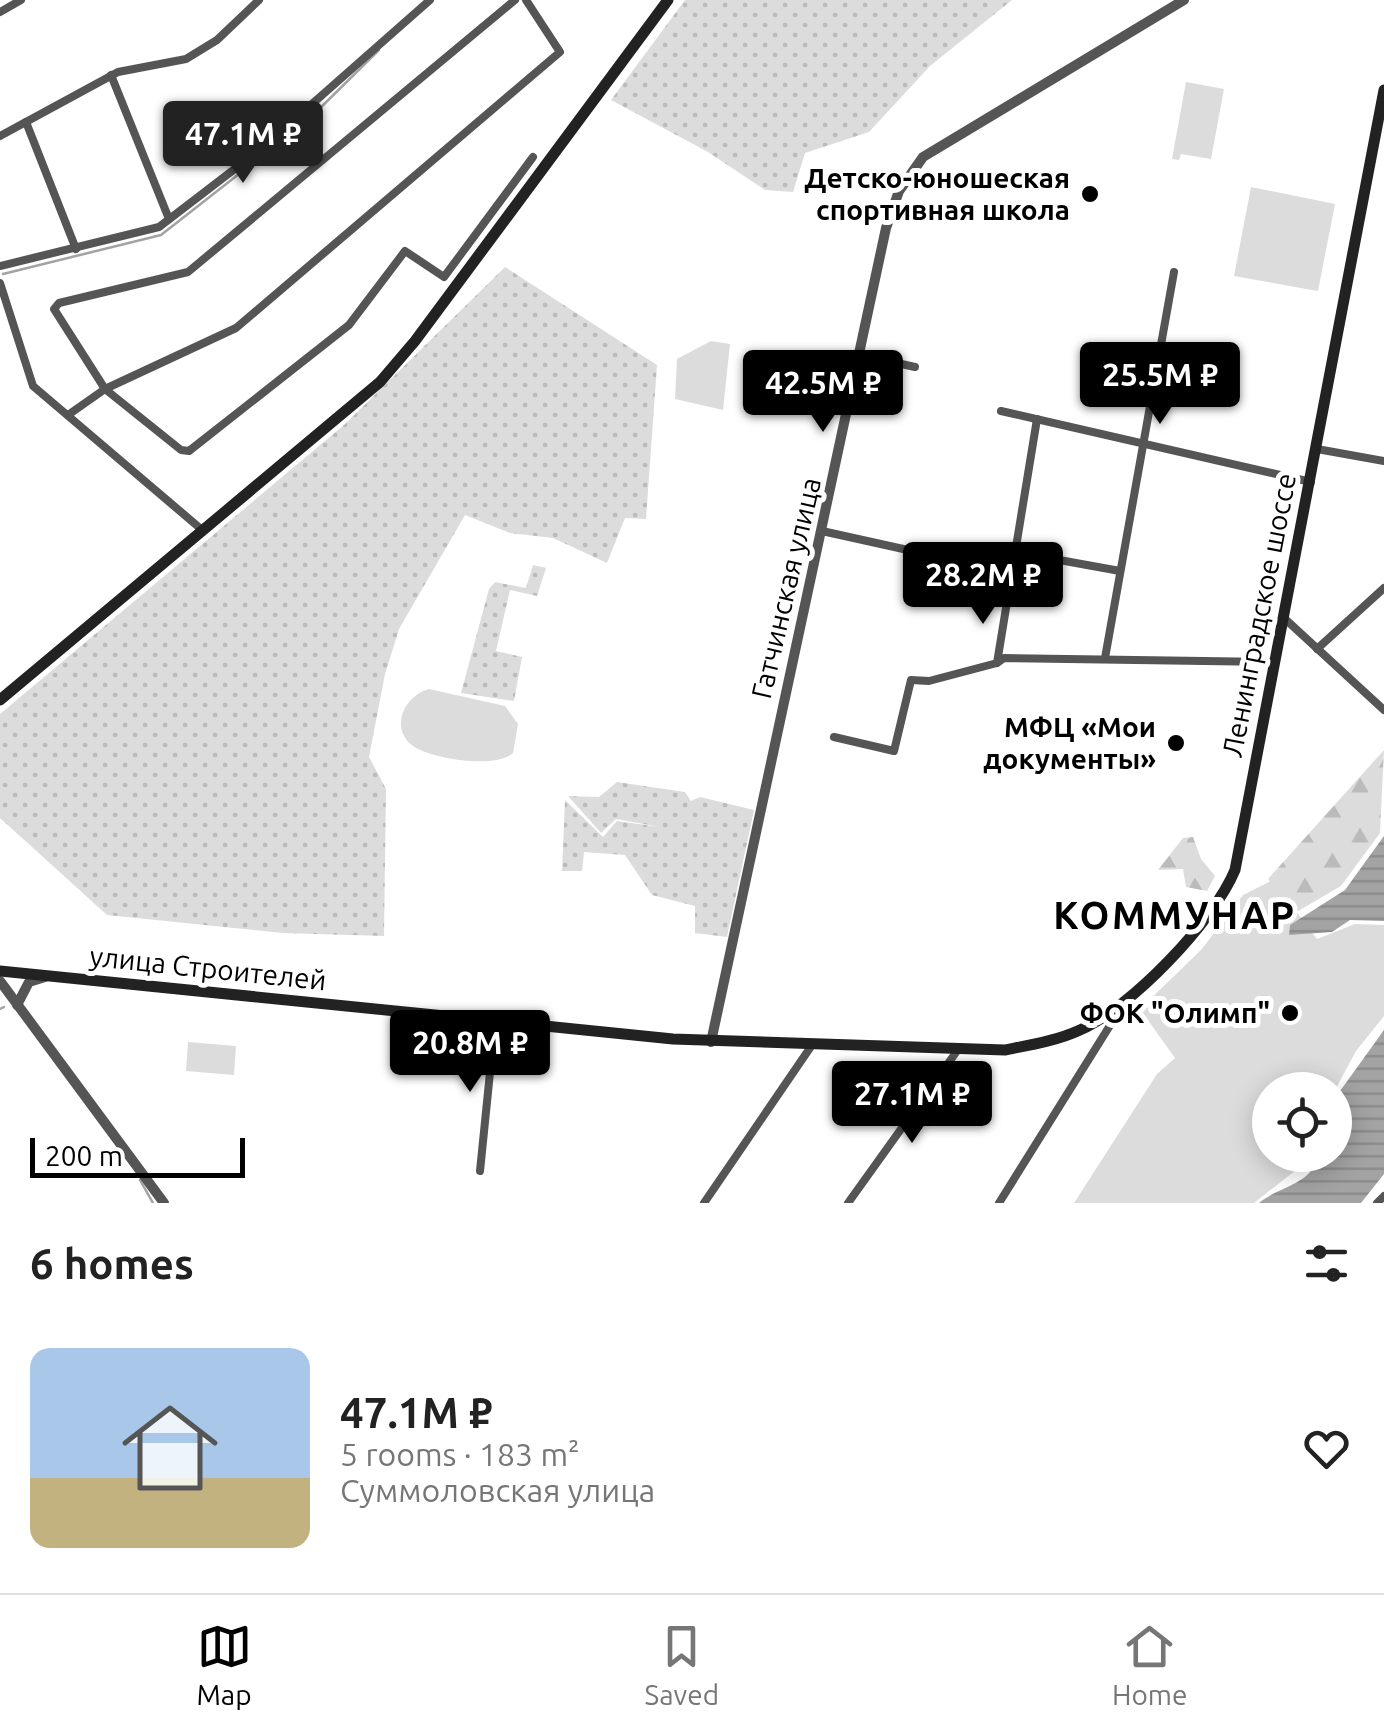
<!DOCTYPE html>
<meta charset="utf-8">
<style>
body{margin:0;font-family:Ubuntu,sans-serif;background:#f6f6f6;color:#222;height:100vh;display:flex;flex-direction:column;font-size:38px;white-space:nowrap}
*{box-sizing:border-box;margin:0}
p{font-size:32px;color:#767676}
.icon{flex:none;width:55px;height:55px;fill:none;stroke:currentColor;stroke-width:2;stroke-linecap:round;stroke-linejoin:round}
.map{position:relative;height:1203px;overflow:hidden}
.sheet{display:flex;flex-direction:column;background:#fff;flex:1}
.sheet>*{flex:none}
.buttons{position:absolute;left:1252px;top:1072px;display:grid;gap:20px}
.buttons a{display:grid;place-items:center;width:100px;height:100px;border-radius:50%;background:#fff;box-shadow:0 5px 25px #0003;font-size:50px}
.scale{position:absolute;left:30px;bottom:25px;width:215px;box-sizing:border-box;padding-left:10px;border:5px solid #000;border-top:0;font-size:28px;line-height:35px;white-space:nowrap;color:#000;-webkit-text-stroke:8px #fff;paint-order:stroke}
.price{position:absolute;translate:-50% -85px;padding:0 22px;border-radius:10px;background:#000;color:#fff;font-size:32px;line-height:65px;filter:drop-shadow(0 2px 5px #0008)}
.price::after{content:'';position:absolute;left:50%;top:60px;width:30px;height:22px;margin-left:-15px;background:inherit;clip-path:polygon(0 0,100% 0,50% 100%)}
.price.active{background:#222;color:#fff}
ul{padding:0;list-style:none}
li{display:flex;align-items:center;gap:30px;height:250px;padding:0 30px}
li span{display:grid;place-items:center;flex:none;width:280px;height:200px;border-radius:20px;color:#555}
li>.icon{margin-inline-start:auto}
span .icon{width:120px;height:120px;fill:#fffc;stroke-width:1}
li b{font-size:42px}
h2{display:flex;justify-content:space-between;align-items:center;height:120px;padding:0 30px;font-size:42px}
.tabs{display:flex;justify-content:space-around;align-items:center;height:140px;border-top:2px solid #e0e0e0;background:#fff;font-size:28px;color:#767676}
.tabs a{display:grid;justify-items:center;gap:5px}
.tabs .active{color:#000}
.map>svg:first-child{display:block}
.grass{fill:url(#grass-dots)}
.forest{fill:url(#forest-firs)}
.park{fill:#dcdcdc}
.water{fill:url(#water-rules)}
.lines{fill:none;stroke-linecap:round;stroke-linejoin:round}
.stream{stroke:#a3a3a3;stroke-width:2.5}
.minor{stroke:#555;stroke-width:8}
.tertiary{stroke:#555;stroke-width:10}
.secondary{stroke:#222;stroke-width:11}
.poi-dot{fill:#000;stroke:#fff;stroke-width:4}
.labels{text-anchor:middle;stroke-width:10;stroke-linejoin:round;paint-order:stroke}
.poi-label{font-size:28px;font-weight:bold;fill:#000;stroke:#fff;text-anchor:end}
.street-label{font-size:28px;fill:#000;stroke:#fff}
.district-label{font-size:38px;font-weight:bold;letter-spacing:2.5px;fill:#000;stroke:#fff}
</style>
<div class="map">
<svg width="1384" height="1203" viewBox="0 0 1384 1203">
<defs>
<pattern id="grass-dots" width="8" height="8" patternUnits="userSpaceOnUse" patternTransform="scale(2.5)"><rect width="8" height="8" fill="#dcdcdc"/><path d="M2 2h.1M6 6h.1" fill="none" stroke="#bbb" stroke-width="1.8" stroke-linecap="round"/></pattern>
<pattern id="forest-firs" width="22" height="20" patternUnits="userSpaceOnUse" patternTransform="scale(2.5)"><rect width="22" height="20" fill="#dcdcdc"/><path d="M5 1l3.5 6h-7zM16 11l3.5 6h-7z" fill="#bbb"/></pattern>
<pattern id="water-rules" width="6" height="5" patternUnits="userSpaceOnUse" patternTransform="scale(2.5)"><rect width="6" height="5" fill="#a3a3a3"/><path d="M0 2.5h6" fill="none" stroke="#8b8b8b"/></pattern>
</defs>
<rect width="100%" height="100%" fill="#fff"/>
<g class="grass">
<polygon points="685,0 1012,0 930,66 869,132 805,153 793,192 765,190 708,152 611,100"/>
<polygon points="505,267 657,365 646,519 625,518 607,563 553,538 510,533 465,515 399,629 385,674 369,757 386,789 384,936 283,933 107,915 0,818 0,714 344,425"/>
<polygon points="533,565 546,568 537,596 510,590 496,651 522,657 514,701 461,693 489,589 495,582 526,588"/>
<polygon points="617,782 685,792 691,801 700,797 754,810 727,937 695,933 695,906 652,895 625,855 584,852 582,871 562,871 565,800 603,837 617,821 660,827 616,819 601,833 568,796 599,797"/>
</g>
<g class="forest">
<polygon points="1384,750 1380,833 1341,886 1293,914 1268,879"/>
<polygon points="1193,837 1201,859 1215,876 1207,891 1186,887 1183,869 1158,870 1183,838"/>
</g>
<g class="park">
<polygon points="1186,82 1224,89 1211,159 1181,154 1179,160 1172,159"/>
<polygon points="1251,187 1335,204 1318,291 1234,276"/>
<polygon points="711,341 730,344 723,410 675,399 677,359"/>
<path d="M429,689L505,706L518,724L513,753C496,769 436,759 416,748C388,731 403,696 429,689Z"/>
<polygon points="1273,880 1317,939 1355,924 1384,925 1384,1016 1356,1051 1335,1090 1270,1090 1270,1155 1311,1155 1310,1159 1254,1203 1074,1203 1157,1074 1175,1058 1140,1009 1201,950 1243,895"/>
<polygon points="397,1027 487,1036 484,1076 393,1068"/>
<polygon points="188,1042 236,1046 234,1075 186,1071"/>
</g>
<g class="water">
<polygon points="1384,836 1384,921 1350,920 1332,932 1289,935 1290,925 1345,890"/>
<path d="M1384,1030V1174L1361,1203H1259C1279,1186 1312,1185 1319,1155H1335V1098Z"/>
</g>
<g class="lines">
<g class="stream">
<polyline points="3,274 161,235 309,119 379,50"/>
<polyline points="0,1009 4,1007"/>
<polyline points="140,1180 153,1203"/>
</g>
<g class="minor">
<polyline points="515,0 188,272 59,303 54,309 105,389 181,450 189,451 349,325 405,251 444,277 533,157"/>
<polyline points="0,12 21,0"/>
<polyline points="111,75 169,219"/>
<polyline points="26,122 76,249"/>
<polyline points="0,136 118,72 186,59 217,40 259,0"/>
<polyline points="0,266 159,227 262,148 430,0"/>
<polyline points="0,283 33,386 201,529"/>
<polyline points="861,355 915,367"/>
<polyline points="860,408 875,371"/>
<polyline points="1001,411 1311,482"/>
<polyline points="68,415 105,389 236,328 560,52 526,0"/>
<polyline points="1317,449 1384,461"/>
<polyline points="822,531 953,560 964,548 1004,550 1120,571"/>
<polyline points="1284,618 1384,710"/>
<polyline points="1317,649 1384,588"/>
<polyline points="1105,658 1174,272"/>
<polyline points="997,663 1004,658 1275,662"/>
<polyline points="834,737 894,751 911,680 929,681 997,663 1037,419"/>
<polyline points="480,1171 495,1023"/>
<polyline points="704,1203 812,1045"/>
<polyline points="848,1203 957,1051"/>
<polyline points="999,1203 1124,1003"/>
<polyline points="1377,1203 1384,1196"/>
</g>
<g class="tertiary">
<polyline points="0,981 164,1203"/>
<polyline points="17,1005 29,982 45,977"/>
<polyline points="711,1042 886,228 899,191 923,157 1184,0"/>
</g>
<g class="secondary">
<polyline points="0,700 380,382 415,341 668,0"/>
<path d="M0,971L673,1039L1005,1050C1030,1045 1056,1041 1080,1030C1131,1008 1214,921 1235,870L1384,90"/>
</g>
</g>
<g class="poi-dot">
<circle cx="1090" cy="194" r="10"/>
<circle cx="1176" cy="743" r="10"/>
<circle cx="1290" cy="1013" r="10"/>
</g>
<g class="labels">
<g class="poi-label">
<text x="1070" y="188">Детско-юношеская<tspan x="1070" dy="32">спортивная школа</tspan></text>
<text x="1156" y="737">МФЦ «Мои<tspan x="1156" dy="32">документы»</tspan></text>
<text x="1270" y="1023">ФОК "Олимп"</text>
</g>
<g class="street-label">
<text transform="translate(786 588) rotate(-77)" y="10">Гатчинская улица</text>
<text transform="translate(1259 615) rotate(-79)" y="10">Ленинградское шоссе</text>
<text transform="translate(208 968) rotate(6)" y="10">улица Строителей</text>
</g>
<g class="district-label">
<text x="1175" y="929">КОММУНАР</text>
</g>
</g>
</svg>
<div class="buttons">
<a><svg class="icon" aria-label="locate" viewBox="0 0 24 24"><circle cx="12" cy="12" r="6"/><path d="M12 2v4M12 18v4M2 12h4M18 12h4"/></svg></a>
</div>
<div class="scale">200 m</div>
<b class="price active" style="left:243px;top:186px">47.1M ₽</b>
<b class="price" style="left:1160px;top:427px">25.5M ₽</b>
<b class="price" style="left:823px;top:435px">42.5M ₽</b>
<b class="price" style="left:983px;top:627px">28.2M ₽</b>
<b class="price" style="left:470px;top:1095px">20.8M ₽</b>
<b class="price" style="left:912px;top:1146px">27.1M ₽</b>
</div>
<section class="sheet">
<h2>6 homes<svg class="icon" aria-label="filters" viewBox="0 0 24 24"><path d="M4 7h16M4 17h16"/><circle cx="9" cy="7" r="2"/><circle cx="15" cy="17" r="2"/></svg></h2>
<ul>
<li><span style="background:linear-gradient(#a9c7e8 65%,#c2b280 0)"><svg class="icon" aria-label="home" viewBox="0 0 24 24"><path d="M3 11l9-7 9 7M6 9v11h12V9"/></svg></span><div><b>47.1M ₽</b><p>5 rooms · 183 m²</p><p>Суммоловская улица</p></div><svg class="icon" aria-label="heart" viewBox="0 0 24 24"><path d="M12 20l-8-8c-3-5 5-10 8-4 3-6 11-1 8 4z"/></svg></li>
</ul>
</section>
<nav class="tabs">
<a class="active"><svg class="icon" aria-label="map" viewBox="0 0 24 24"><path d="M3 6l6-2 6 2 6-2v14l-6 2-6-2-6 2zM9 4v14M15 6v14"/></svg>Map</a>
<a><svg class="icon" aria-label="saved" viewBox="0 0 24 24"><path d="M7 4h10v16l-5-4-5 4z"/></svg>Saved</a>
<a><svg class="icon" aria-label="home" viewBox="0 0 24 24"><path d="M3 11l9-7 9 7M6 9v11h12V9"/></svg>Home</a>
</nav>
